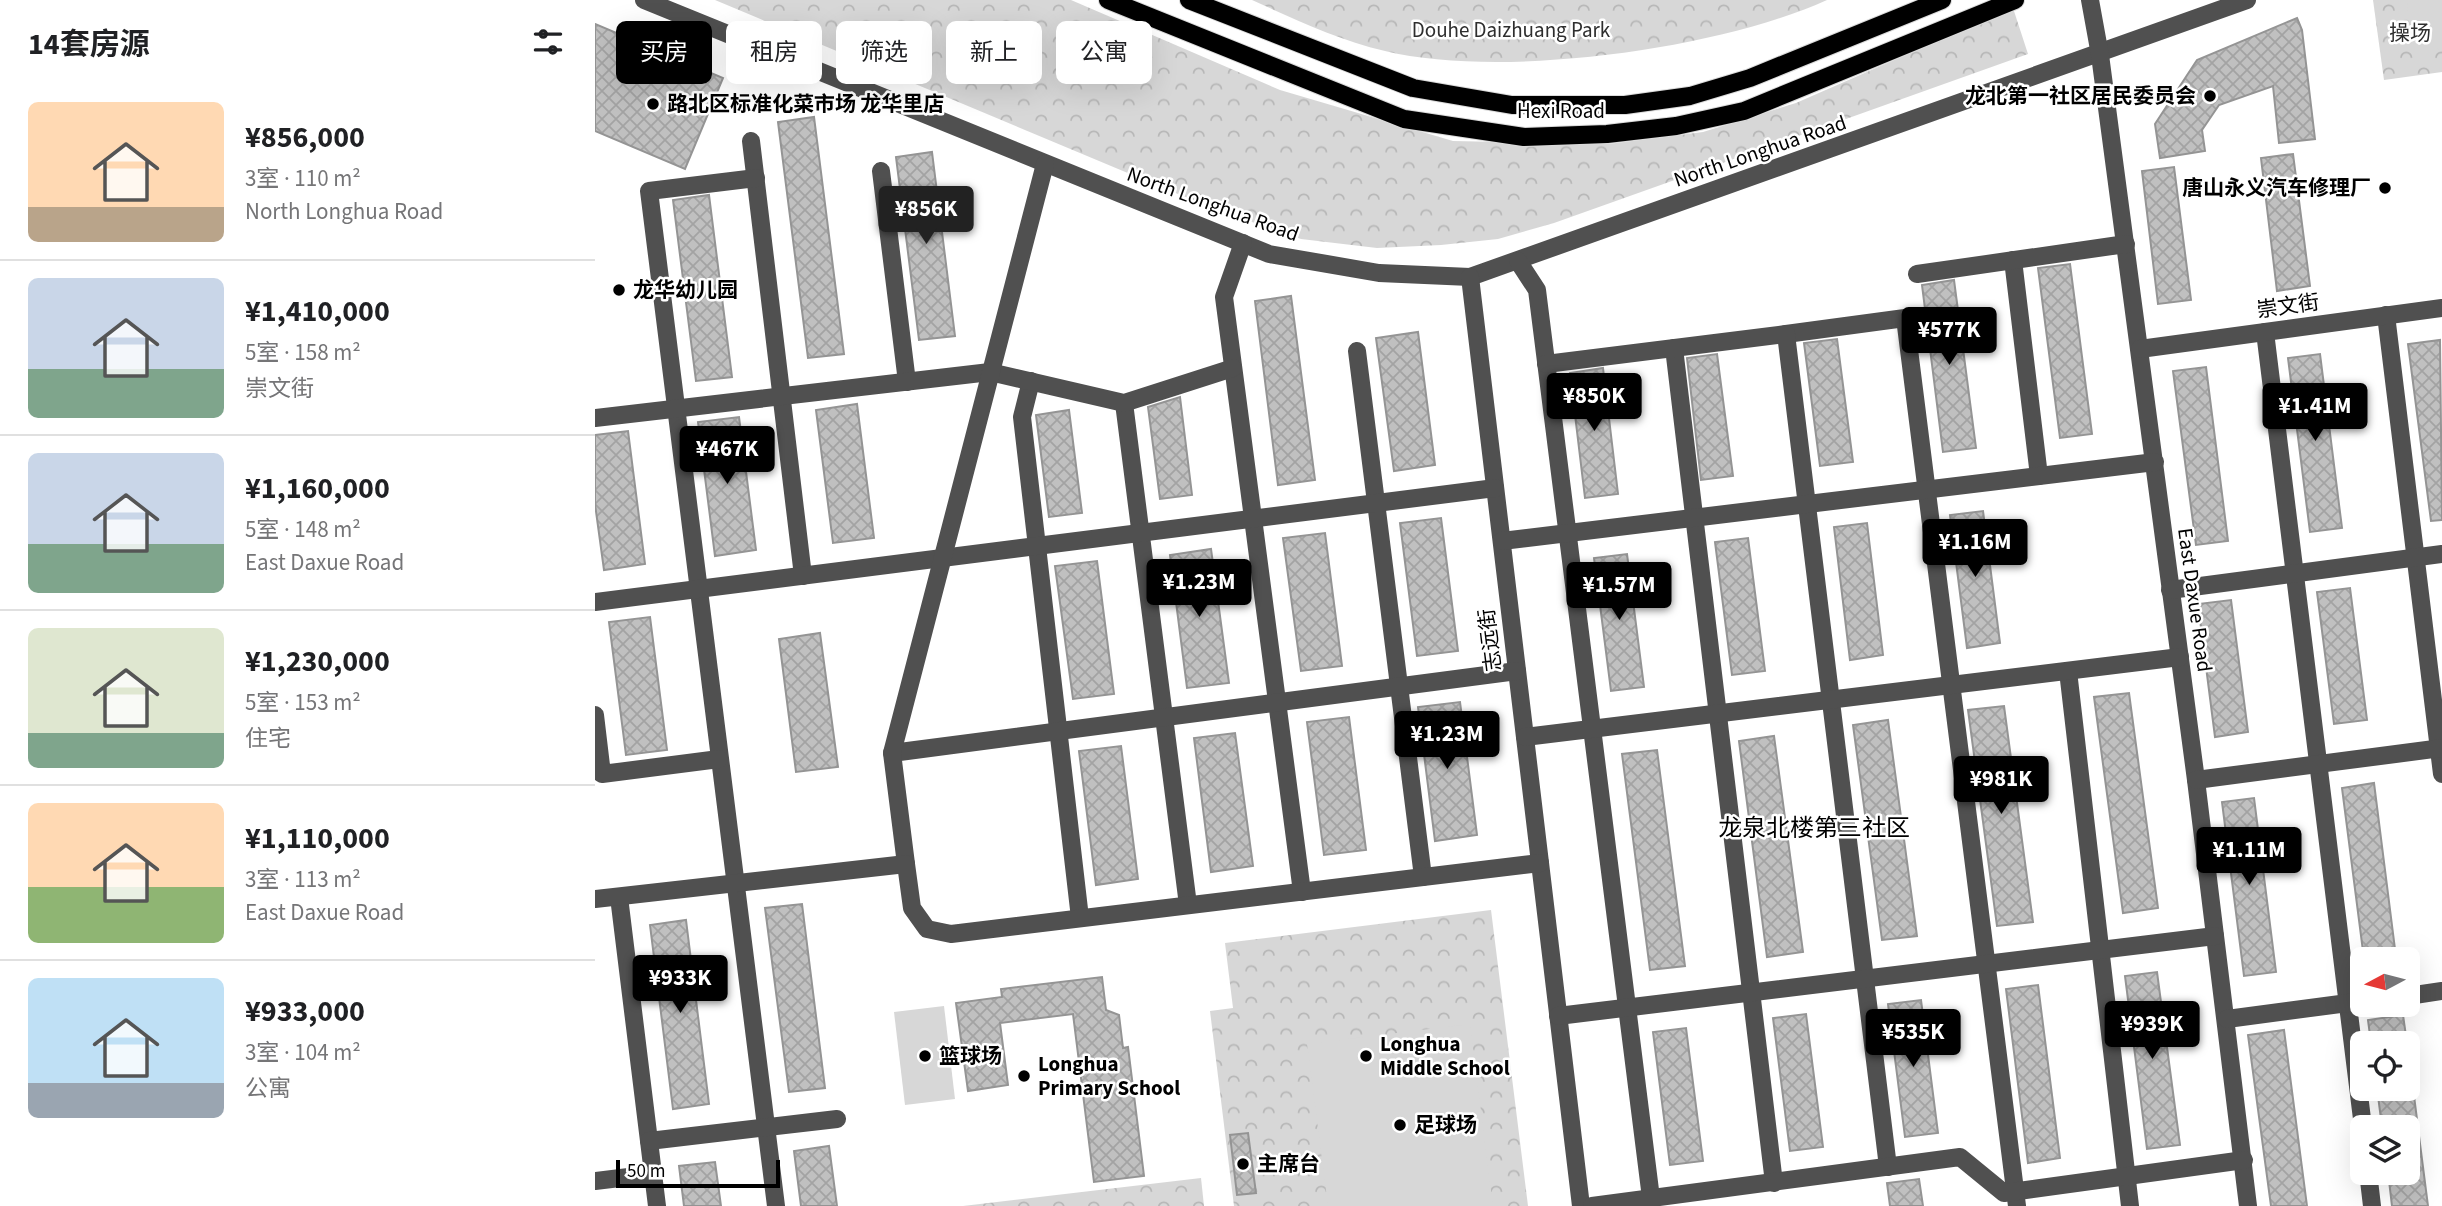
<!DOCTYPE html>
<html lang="zh">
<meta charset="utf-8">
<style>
body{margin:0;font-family:"Source Sans 3","Noto Sans SC",sans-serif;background:#f2f2f2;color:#202124;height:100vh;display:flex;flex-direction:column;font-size:26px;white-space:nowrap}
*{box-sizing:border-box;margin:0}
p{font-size:23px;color:#757577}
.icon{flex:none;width:38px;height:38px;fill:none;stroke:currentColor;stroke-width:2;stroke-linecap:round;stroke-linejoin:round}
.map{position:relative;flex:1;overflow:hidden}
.drawer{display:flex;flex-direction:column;background:#fff;width:595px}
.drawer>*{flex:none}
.guide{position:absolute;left:21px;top:21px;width:665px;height:63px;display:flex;gap:14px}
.needle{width:46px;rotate:263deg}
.buttons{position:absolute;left:1755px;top:947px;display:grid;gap:14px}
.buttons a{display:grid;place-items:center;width:70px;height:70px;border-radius:10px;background:#fff;box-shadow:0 7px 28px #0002;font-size:35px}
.scale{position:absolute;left:21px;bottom:18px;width:164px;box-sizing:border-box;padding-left:7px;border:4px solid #000;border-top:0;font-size:19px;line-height:24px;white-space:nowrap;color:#000;-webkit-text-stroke:5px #fff;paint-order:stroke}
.price{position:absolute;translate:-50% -60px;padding:0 16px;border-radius:7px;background:#000;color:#fff;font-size:23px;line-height:46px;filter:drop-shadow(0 2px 4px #0008)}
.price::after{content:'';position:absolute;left:50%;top:42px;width:21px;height:16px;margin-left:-10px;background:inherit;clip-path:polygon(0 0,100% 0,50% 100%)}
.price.selected{background:#222;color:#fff}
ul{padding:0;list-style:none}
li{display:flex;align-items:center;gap:21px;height:175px;padding:0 28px}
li+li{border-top:2px solid #e0e0e0}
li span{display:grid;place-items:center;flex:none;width:196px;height:140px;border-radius:10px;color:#555}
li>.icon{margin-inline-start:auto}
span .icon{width:84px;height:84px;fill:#fffc;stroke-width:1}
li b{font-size:30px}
h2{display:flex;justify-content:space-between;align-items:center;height:84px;padding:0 28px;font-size:30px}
.chip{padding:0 24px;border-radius:10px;background:#fff;box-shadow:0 7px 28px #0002;font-size:24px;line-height:63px}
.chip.selected{background:#000;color:#fff}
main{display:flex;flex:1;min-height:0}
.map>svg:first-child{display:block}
.park{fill:url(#park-crowns)}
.garden{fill:#d7d7d7}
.building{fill:url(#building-cross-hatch);stroke:#949494;stroke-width:2}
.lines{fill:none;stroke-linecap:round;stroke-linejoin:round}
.major-casing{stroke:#dbdbdb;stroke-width:20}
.minor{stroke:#505050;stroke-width:18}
.major{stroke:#000;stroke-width:18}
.poi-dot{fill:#000;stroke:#fff;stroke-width:2.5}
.labels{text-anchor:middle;stroke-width:5;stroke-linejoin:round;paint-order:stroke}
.park-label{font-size:21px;fill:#2e2e2e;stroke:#fff}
.poi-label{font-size:21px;font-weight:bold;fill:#000;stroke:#fff;text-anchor:start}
.street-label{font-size:21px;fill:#000;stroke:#fff}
.quarter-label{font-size:24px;fill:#000;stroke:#fff}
</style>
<main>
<section class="drawer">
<h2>14套房源<svg class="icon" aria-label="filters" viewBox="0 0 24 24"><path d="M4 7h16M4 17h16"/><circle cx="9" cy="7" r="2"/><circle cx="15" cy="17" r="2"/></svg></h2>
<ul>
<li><span style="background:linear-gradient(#ffd9b3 75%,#b9a48a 0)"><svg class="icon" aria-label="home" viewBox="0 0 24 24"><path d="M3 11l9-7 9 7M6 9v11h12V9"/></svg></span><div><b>¥856,000</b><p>3室 · 110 m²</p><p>North Longhua Road</p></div></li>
<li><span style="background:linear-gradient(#c9d6e8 65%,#7fa58c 0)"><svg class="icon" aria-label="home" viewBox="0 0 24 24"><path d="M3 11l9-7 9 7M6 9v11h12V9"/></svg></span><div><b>¥1,410,000</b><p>5室 · 158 m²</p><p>崇文街</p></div></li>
<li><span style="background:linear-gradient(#c9d6e8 65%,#7fa58c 0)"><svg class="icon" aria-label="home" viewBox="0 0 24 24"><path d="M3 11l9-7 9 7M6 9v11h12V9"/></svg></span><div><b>¥1,160,000</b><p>5室 · 148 m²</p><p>East Daxue Road</p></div></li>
<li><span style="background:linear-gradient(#dfe7d0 75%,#7fa58c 0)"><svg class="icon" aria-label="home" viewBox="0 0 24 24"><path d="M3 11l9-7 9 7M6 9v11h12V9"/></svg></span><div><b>¥1,230,000</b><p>5室 · 153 m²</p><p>住宅</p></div></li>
<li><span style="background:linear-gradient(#ffd9b3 60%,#8fb573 0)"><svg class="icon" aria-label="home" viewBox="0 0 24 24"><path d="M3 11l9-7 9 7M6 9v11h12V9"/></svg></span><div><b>¥1,110,000</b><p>3室 · 113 m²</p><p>East Daxue Road</p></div></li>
<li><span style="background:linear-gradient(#bfe0f5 75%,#9aa5b1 0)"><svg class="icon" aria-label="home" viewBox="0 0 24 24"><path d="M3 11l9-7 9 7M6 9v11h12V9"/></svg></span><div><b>¥933,000</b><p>3室 · 104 m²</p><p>公寓</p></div></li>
</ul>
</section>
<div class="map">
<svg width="1847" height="1206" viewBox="0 0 1847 1206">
<defs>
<pattern id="park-crowns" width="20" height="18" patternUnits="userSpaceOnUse" patternTransform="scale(1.75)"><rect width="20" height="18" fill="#d7d7d7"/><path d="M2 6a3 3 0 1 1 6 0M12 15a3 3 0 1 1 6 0" fill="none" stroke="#b7b7b7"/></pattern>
<pattern id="building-cross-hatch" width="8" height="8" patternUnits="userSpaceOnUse" patternTransform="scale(1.75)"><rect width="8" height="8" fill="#c0c0c0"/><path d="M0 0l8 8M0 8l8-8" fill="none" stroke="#a3a3a3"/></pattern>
</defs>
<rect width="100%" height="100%" fill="#fff"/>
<g class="park">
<polygon points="120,0 476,0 685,90 858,141 1013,144 1108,132 1201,103 1418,8 1433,54 959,223 903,239 846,245 782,248 706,239 614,207"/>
<path d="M657,0H1232C1122,50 907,79 790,51C743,40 701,20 657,0Z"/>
<polygon points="1778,0 1847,0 1847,72 1789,80"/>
<polygon points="896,910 933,1206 639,1206 615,1011 638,1008 630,943"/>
<polygon points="606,1178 609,1206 368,1206"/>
</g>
<g class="garden">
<path d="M1813,0H1847V50C1822,44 1809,26 1813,0Z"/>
<polygon points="349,1006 360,1099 310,1105 299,1012"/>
<polygon points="875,1024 898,1206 733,1206 712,1044"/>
</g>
<g class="building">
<polygon points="1702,18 1707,30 1720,139 1684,143 1678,86 1624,105 1607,130 1610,151 1565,158 1560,124 1602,60"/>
<polygon points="0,24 128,78 90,169 0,131"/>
<polygon points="219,117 249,354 213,358 183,122"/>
<polygon points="337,152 360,336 324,340 301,157"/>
<polygon points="1698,154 1715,286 1682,291 1666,158"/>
<polygon points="1579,167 1596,300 1563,304 1547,171"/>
<polygon points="114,195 137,377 101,381 78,200"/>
<polygon points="1475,264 1497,434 1465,438 1443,268"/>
<polygon points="1359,280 1381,448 1348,452 1327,285"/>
<polygon points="696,296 720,480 683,485 660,301"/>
<polygon points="823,332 840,465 799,471 781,338"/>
<polygon points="1242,339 1258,462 1225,466 1209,343"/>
<polygon points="1845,340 1847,520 1836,521 1813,344"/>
<polygon points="1122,354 1138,476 1106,480 1092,358"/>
<polygon points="1725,354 1747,528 1715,532 1693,358"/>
<polygon points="1611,367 1633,541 1601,545 1578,371"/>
<polygon points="1008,368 1023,494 990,498 975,373"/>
<polygon points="585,397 597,495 565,499 553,407"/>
<polygon points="262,404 279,538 238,543 221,410"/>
<polygon points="474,410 487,513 454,517 441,415"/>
<polygon points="144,417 161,550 120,556 103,422"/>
<polygon points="33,431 50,564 9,570 0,504 0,435"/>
<polygon points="1388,511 1405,643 1372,648 1355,515"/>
<polygon points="846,518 863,651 822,656 805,523"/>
<polygon points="1272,523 1288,655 1255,660 1239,527"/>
<polygon points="730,533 747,666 706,671 688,538"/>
<polygon points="1153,538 1170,671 1137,675 1120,542"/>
<polygon points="616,549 634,683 592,688 575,555"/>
<polygon points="1032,554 1049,687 1016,691 999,558"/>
<polygon points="502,561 519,694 478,699 460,566"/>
<polygon points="1755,588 1772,720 1739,724 1722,592"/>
<polygon points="1636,600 1653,732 1620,737 1603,604"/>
<polygon points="55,617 72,750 31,755 14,622"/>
<polygon points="225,633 243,767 201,772 184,639"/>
<polygon points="1534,693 1563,908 1528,913 1499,697"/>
<polygon points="865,702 882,835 840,841 823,707"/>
<polygon points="1409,706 1438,922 1402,926 1373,710"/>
<polygon points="754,717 771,850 729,855 712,722"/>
<polygon points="1293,720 1322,936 1287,940 1258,725"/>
<polygon points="640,733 658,866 616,872 599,738"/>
<polygon points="1179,736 1208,952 1172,957 1144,741"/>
<polygon points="526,746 543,879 501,885 484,751"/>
<polygon points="1062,750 1090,966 1055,970 1027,754"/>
<polygon points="1779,783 1801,957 1769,959 1747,788"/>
<polygon points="1659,798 1681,972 1649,976 1627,802"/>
<polygon points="207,904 230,1088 194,1092 170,908"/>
<polygon points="91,920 114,1104 78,1109 55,925"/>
<polygon points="1562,972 1585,1145 1552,1149 1530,976"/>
<polygon points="507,977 511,1010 524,1015 528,1048 533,1047 549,1176 499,1182 478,1014 405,1023 413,1085 373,1091 361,1003 407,997 406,989"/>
<polygon points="1443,985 1465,1158 1433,1163 1411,989"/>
<polygon points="1326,1000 1343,1133 1310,1137 1293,1004"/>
<polygon points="1211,1014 1228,1147 1195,1151 1178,1018"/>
<polygon points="1808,1015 1812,1043 1776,1043 1773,1020"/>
<polygon points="1091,1028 1108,1161 1075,1165 1058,1032"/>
<polygon points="1689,1030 1712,1206 1676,1206 1653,1035"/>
<polygon points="1782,1088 1818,1088 1823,1127 1787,1127"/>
<polygon points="653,1133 661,1193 642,1195 635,1135"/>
<polygon points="1824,1136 1833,1206 1797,1206 1793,1172 1813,1172 1813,1137"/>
<polygon points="234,1146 242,1206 206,1206 199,1151"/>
<polygon points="120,1162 126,1206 89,1206 84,1166"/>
<polygon points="1324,1179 1328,1206 1295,1206 1292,1183"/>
</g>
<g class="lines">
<defs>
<g id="major">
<polyline points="513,0 809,119 929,137 1012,134 1081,126 1149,111 1420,0"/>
<polyline points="594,0 818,88 917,105 1030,105 1095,96 1155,78 1347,0"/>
</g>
</defs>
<use href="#major" class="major-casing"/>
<g class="minor">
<polyline points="49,0 674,254 784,273 875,277 1652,0"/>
<polyline points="1495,0 1505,55 1601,780 1653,1206"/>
<polyline points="156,141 208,576"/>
<polyline points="286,171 312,382"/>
<polyline points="161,178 54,191 181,1206"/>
<polyline points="648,243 629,297 707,892"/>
<polyline points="1418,260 1444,476"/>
<polyline points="923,261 942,290 1056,1198"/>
<polyline points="1322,274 1531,244"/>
<polyline points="875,277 986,1206"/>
<polyline points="1791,315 1847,774"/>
<polyline points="1670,332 1768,1127"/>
<polyline points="1191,334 1310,318 1422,1206"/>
<polyline points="1079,348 1179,1183"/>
<polyline points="1545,349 1847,308"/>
<polyline points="762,351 828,877"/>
<polyline points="951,364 1191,334 1293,1167"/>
<polyline points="436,381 427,417 485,918"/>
<polyline points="529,403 593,905"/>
<polyline points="0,418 395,372 529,403 638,368"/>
<polyline points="907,541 1560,462"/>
<polyline points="1575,590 1847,554"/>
<polyline points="0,602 900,488"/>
<polyline points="1473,671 1535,1206"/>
<polyline points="0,715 7,774 124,759"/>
<polyline points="930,737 1585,657"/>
<polyline points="297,753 922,671"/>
<polyline points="1601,780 1847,748"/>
<polyline points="311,864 297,753 450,164"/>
<polyline points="24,897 62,1206"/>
<polyline points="0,899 311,864 317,908 332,929 356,934 945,863"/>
<polyline points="1813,996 1847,991"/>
<polyline points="963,1016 1620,936"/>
<polyline points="1632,1019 1768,1001"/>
<polyline points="54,1141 242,1119"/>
<polyline points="1773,1172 1777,1206"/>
<polyline points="0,1181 58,1174"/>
<polyline points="997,1206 1365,1157 1409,1193 1649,1160"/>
</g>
<use href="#major" class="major"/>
</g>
<g class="poi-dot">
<circle cx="1615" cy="96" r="7"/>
<circle cx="58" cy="104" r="7"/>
<circle cx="1790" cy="188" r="7"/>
<circle cx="24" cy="290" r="7"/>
<circle cx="330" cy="1056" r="7"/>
<circle cx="771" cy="1056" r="7"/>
<circle cx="429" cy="1076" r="7"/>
<circle cx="805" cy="1125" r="7"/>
<circle cx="648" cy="1164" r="7"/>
</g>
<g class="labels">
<g class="park-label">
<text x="916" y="37">Douhe Daizhuang Park</text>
<text x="1815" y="40">操场</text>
</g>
<g class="poi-label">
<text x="1601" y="103" text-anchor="end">龙北第一社区居民委员会</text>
<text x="72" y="111">路北区标准化菜市场 龙华里店</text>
<text x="1776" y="195" text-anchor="end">唐山永义汽车修理厂</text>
<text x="38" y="297">龙华幼儿园</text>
<text x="785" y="1051">Longhua<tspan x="785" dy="24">Middle School</tspan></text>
<text x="344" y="1063">篮球场</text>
<text x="443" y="1071">Longhua<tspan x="443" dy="24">Primary School</tspan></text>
<text x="819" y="1132">足球场</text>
<text x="662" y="1171">主席台</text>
</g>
<g class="street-label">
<text x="966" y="118">Hexi Road</text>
<text transform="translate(1165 151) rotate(-19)" y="7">North Longhua Road</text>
<text transform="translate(618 204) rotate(20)" y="7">North Longhua Road</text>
<text transform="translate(1693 306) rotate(-8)" y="7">崇文街</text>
<text transform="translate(1600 600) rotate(82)" y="7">East Daxue Road</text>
<text transform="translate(895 640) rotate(-97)" y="7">志远街</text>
</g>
<g class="quarter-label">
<text x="1219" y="836">龙泉北楼第三社区</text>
</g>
</g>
</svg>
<div class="buttons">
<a><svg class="needle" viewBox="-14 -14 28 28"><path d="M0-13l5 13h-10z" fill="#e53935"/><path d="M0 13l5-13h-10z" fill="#757577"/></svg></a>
<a><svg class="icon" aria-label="locate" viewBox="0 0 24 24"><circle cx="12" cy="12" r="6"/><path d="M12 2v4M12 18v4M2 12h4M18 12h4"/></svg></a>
<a><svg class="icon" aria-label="layers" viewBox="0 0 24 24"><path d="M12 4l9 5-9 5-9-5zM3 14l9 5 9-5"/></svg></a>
</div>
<div class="scale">50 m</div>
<b class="price selected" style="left:331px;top:246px">¥856K</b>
<b class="price" style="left:1354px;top:367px">¥577K</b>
<b class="price" style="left:999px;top:433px">¥850K</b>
<b class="price" style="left:1720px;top:443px">¥1.41M</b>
<b class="price" style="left:132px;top:486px">¥467K</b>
<b class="price" style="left:1380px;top:579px">¥1.16M</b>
<b class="price" style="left:604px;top:619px">¥1.23M</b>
<b class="price" style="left:1024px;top:622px">¥1.57M</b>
<b class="price" style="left:852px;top:771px">¥1.23M</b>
<b class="price" style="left:1406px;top:816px">¥981K</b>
<b class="price" style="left:1654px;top:887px">¥1.11M</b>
<b class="price" style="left:85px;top:1015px">¥933K</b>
<b class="price" style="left:1557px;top:1061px">¥939K</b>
<b class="price" style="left:1318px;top:1069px">¥535K</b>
<div class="guide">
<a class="chip selected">买房</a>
<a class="chip">租房</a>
<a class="chip">筛选</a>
<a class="chip">新上</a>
<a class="chip">公寓</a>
</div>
</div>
</main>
